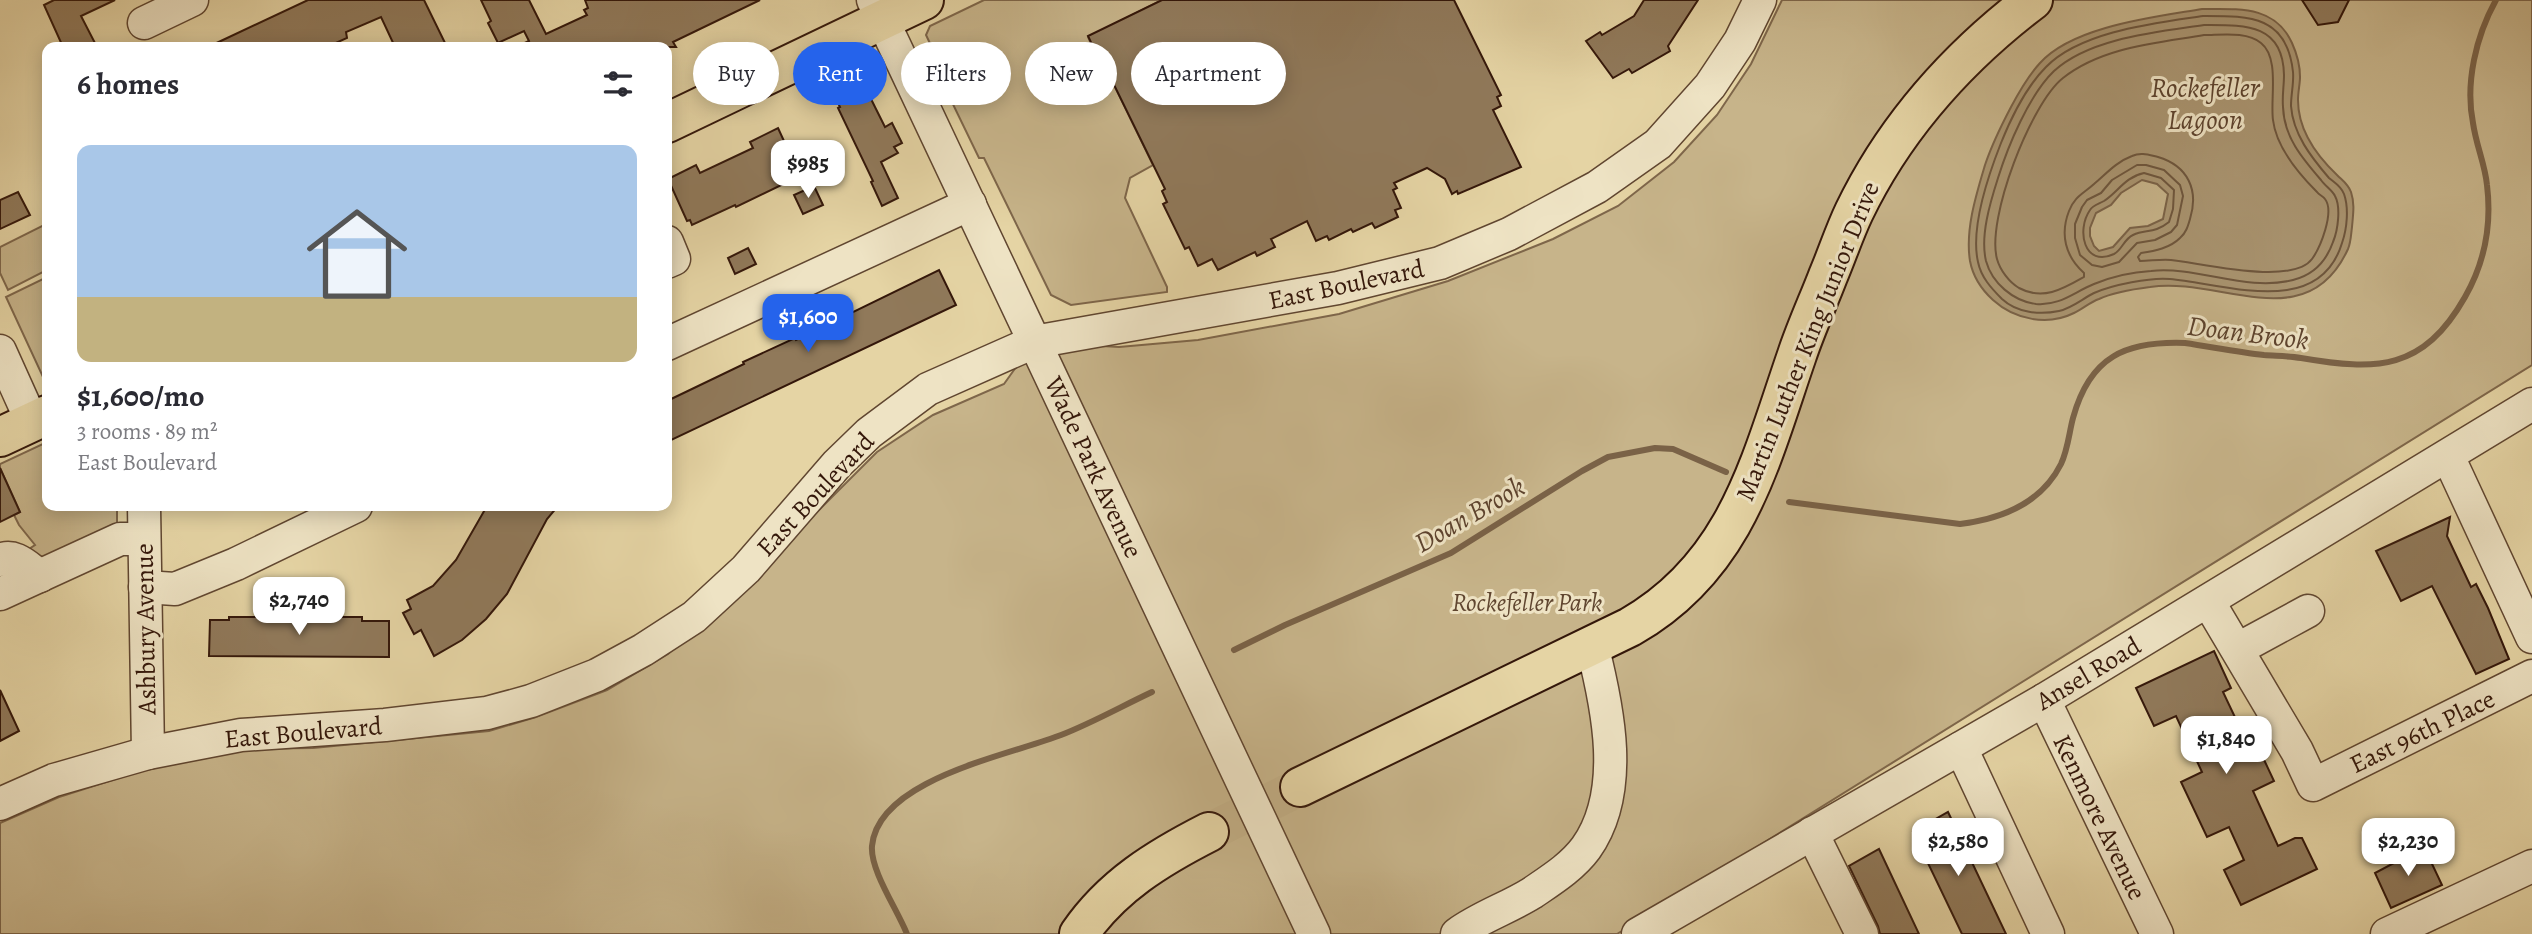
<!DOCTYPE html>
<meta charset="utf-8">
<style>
body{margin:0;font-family:Alegreya,serif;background:#f7f7f7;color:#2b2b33;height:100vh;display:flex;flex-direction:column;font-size:26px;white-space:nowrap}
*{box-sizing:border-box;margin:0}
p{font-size:23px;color:#7c7c81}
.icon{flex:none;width:38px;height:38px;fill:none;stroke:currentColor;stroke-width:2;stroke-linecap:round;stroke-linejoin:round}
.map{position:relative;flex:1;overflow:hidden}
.side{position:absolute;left:42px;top:42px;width:630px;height:469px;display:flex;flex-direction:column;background:#fff;border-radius:14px;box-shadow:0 4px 18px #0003}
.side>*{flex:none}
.guide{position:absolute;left:693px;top:42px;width:665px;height:63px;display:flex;gap:14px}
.price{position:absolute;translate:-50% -60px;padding:0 16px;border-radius:14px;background:#fff;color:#222;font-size:23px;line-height:46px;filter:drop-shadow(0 2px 4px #0008)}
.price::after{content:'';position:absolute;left:50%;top:42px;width:21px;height:16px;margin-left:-10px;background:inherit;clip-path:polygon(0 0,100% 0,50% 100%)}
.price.selected{background:#2563eb;color:#fff}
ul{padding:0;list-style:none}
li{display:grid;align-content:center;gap:14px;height:371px;padding:0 35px}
li span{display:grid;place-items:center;height:217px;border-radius:14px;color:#555}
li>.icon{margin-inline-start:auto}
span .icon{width:126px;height:126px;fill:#fffc;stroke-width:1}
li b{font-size:30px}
h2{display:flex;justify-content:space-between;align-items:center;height:84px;padding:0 35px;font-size:30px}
.pill{padding:0 24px;border-radius:32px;background:#fff;box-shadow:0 4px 18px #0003;font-size:24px;line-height:63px}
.pill.selected{background:#2563eb;color:#fff}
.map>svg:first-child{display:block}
.green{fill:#c7b48a;stroke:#7e664a;stroke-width:2}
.water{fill:#a99470;stroke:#7a6247;stroke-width:2;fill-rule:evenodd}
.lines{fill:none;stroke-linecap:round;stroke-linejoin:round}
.shore{stroke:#6e563d;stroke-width:2}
.stream{stroke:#7a6247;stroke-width:6}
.building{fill:#90795a;stroke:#34170a;stroke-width:2}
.major-tunnel{stroke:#c2ae85;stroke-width:38;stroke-dasharray:38 19;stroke-linecap:butt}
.minor-casing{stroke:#604630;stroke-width:35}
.major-casing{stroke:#34170a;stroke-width:42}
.minor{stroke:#eee3c4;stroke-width:32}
.major{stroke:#e5d4a4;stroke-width:38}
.labels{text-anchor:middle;stroke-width:6;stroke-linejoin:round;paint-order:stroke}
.street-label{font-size:26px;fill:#34170a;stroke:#eee3c4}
.park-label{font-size:26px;font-style:italic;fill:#604630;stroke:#eee3c4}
.water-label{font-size:28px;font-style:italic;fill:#5d432e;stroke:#eee3c4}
</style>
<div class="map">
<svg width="2532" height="934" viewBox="0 0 2532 934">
<rect width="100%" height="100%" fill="#e5d4a4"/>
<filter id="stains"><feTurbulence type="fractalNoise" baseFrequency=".00286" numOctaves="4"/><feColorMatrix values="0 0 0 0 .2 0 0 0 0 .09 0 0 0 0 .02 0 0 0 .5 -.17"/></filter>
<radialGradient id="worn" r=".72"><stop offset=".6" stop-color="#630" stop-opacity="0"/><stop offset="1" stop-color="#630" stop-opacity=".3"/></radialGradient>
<g class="green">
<polygon points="984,0 1162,0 1088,37 1095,53 1098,52 1153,165 1130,178 1125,198 1167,287 1167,292 1071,305 1051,295 984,158 979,158 948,94 952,90 926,35 930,26"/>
<polygon points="1782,0 2532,0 2532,365 1617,934 0,934 0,823 59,797 147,769 241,749 313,748 489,731 536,717 607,690 668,654 746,583 877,452 933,415 1004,384 1034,342 1119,347 1198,340 1339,314 1448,281 1553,239 1618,206 1674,162 1717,115 1751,64"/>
<polygon points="46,224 47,270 8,290 0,273 0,247"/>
<polygon points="47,277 47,381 43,377 6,297"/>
<polygon points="47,442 47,506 117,506 117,530 50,563 26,551 35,545 19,525 14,515 20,512 0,468 0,464"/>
</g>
<path class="water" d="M2202,9C2238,9 2275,5 2292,43C2297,54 2300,65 2300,77C2300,84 2298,92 2298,100C2298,129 2316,155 2337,175C2343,181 2348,184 2351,192C2355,204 2353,215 2352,227C2351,234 2351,242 2348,249C2307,339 2219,276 2150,287C2134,289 2114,292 2099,299C2090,302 2083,309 2074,313C2048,326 2015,320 1993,300C1982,290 1973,277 1970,261C1965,230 1976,195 1985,165C1992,144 2001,126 2011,107C2019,92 2028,76 2040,63C2073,26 2155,17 2202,9ZM2142,180L2157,184L2168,194L2163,219L2148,226L2130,228L2113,247L2099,251L2094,246L2090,236V228L2096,213L2111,205L2121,193Z"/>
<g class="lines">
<g class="shore">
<path d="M2203,16C2249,16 2287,15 2293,72C2294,83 2291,94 2291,106C2293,134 2311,157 2329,178C2335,183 2341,186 2344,194C2349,208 2347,229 2342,243C2319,319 2226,284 2170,279C2151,277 2112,285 2094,293C2082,299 2072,308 2059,311C2040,315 2017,313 2002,299C1991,288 1981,277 1978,262C1970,227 1988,176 2001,143C2011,118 2027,86 2046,67C2081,31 2156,23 2203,16Z"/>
<path d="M2204,25C2244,25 2283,23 2284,75C2284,86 2282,96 2283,107C2284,137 2302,158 2321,180C2325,186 2332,190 2335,196C2341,207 2338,230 2333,242C2326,262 2313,275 2293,280C2246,292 2198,266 2151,271C2133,272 2111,277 2094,284C2074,292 2060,306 2036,304C2013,301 1992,283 1986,261C1980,236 1990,203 1998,178C2008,146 2029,95 2054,71C2090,38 2157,32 2204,25Z"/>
<path d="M2204,35C2221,35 2247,31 2261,43C2280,58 2270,99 2273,120C2276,146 2299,174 2317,192C2319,195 2323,196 2325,199C2335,212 2320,248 2312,259C2292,286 2201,263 2171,260C2161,259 2150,261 2140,261L2138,257L2141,253C2155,251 2170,248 2180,238C2186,233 2188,226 2190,219C2199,190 2188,166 2158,157C2149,155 2141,152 2132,156C2116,162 2106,174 2094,184C2083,194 2075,196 2069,211C2060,234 2065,256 2084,273V277C2063,289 2043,301 2019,288C2009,282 2000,270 1997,259C1986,219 2031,103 2063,78C2102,47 2157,43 2204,35Z"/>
<polygon points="2137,165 2146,165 2164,170 2180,185 2183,196 2177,225 2171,232 2155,240 2137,243 2119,262 2102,267 2092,265 2080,255 2075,238 2075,224 2082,207 2087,200 2101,193 2112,180"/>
<path d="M2144,173L2161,178L2174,190L2173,209L2169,222C2154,234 2146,229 2133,235C2124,239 2122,250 2114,254C2084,268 2076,230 2090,210C2093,205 2099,204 2104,201C2118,192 2125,177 2144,173Z"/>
</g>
<g class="stream">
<path d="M1789,502L1960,524C2001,519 2041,504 2061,464C2068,449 2069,433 2073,418C2090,356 2126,341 2185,343C2212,347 2238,352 2264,355C2277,356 2289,356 2301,358C2377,371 2423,371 2465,297C2485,262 2492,226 2487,185C2485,164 2476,145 2473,123C2465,83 2476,36 2496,0"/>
<polyline points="1234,650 1285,625 1451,553 1582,471 1608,457 1655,448 1673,449 1726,472"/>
<path d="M907,934C897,909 870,870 872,846C878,779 1010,755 1061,735C1092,723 1122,706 1152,692"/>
</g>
</g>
<g class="building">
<polygon points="54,0 115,0 81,16 97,47 63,47 44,5"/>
<polygon points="308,0 424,0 447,47 395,47 381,17 346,32 347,38 327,47 208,47"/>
<polygon points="481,0 529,0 546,34 587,15 584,10 588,8 585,0 760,0 673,42 676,47 516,47 529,41 524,31 498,43 488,23 491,21"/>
<polygon points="1162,0 1454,0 1501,95 1497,97 1501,106 1493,110 1521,167 1458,194 1457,191 1452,194 1445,179 1427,168 1394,183 1397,188 1393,190 1401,208 1395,210 1398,217 1375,228 1372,223 1353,232 1351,229 1329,240 1327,236 1316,241 1307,221 1271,239 1275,247 1257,256 1255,252 1218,270 1212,259 1198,266 1189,247 1185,249 1163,204 1167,202 1162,191 1165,189 1098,52 1096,53 1088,36"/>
<polygon points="1644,0 1698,0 1668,46 1670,51 1632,73 1629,69 1613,78 1586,41 1600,32 1602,35 1634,16"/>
<polygon points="2302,0 2349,0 2338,22 2318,25"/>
<polygon points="861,86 865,95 868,93 885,127 892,123 902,143 894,147 898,153 881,162 898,198 882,206 871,182 873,181 838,108 840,107 836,99"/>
<polygon points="778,128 800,176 736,207 735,205 692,225 690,220 687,221 668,179 696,165 700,173 753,148 750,142"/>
<polygon points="814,186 823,205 803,214 794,195"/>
<polygon points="18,192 30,215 0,229 0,200"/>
<polygon points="748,248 756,264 735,274 728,258"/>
<polygon points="939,270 956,305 667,442 667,401 744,364 743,362 795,338 796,340"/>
<polygon points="0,468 20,512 0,522"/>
<polygon points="487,506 558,506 547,519 507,594 486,619 462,640 434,656 421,630 414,634 403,613 411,609 407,600 433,586 456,560"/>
<polygon points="2450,517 2447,536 2471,587 2476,584 2488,608 2509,659 2476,674 2432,586 2401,601 2376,551"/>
<polygon points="229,617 362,617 362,621 389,621 389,657 209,656 210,620 229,620"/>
<polygon points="2214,651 2231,688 2223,692 2251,751 2258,747 2274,781 2253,791 2278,846 2295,838 2302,838 2317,869 2241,905 2224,870 2244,860 2229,827 2207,837 2181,782 2202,772 2176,716 2154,726 2136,688"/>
<polygon points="0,690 19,731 0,741"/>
<polygon points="1948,812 2006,934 1962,934 1913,832"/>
<polygon points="2424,847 2442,885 2391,908 2375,873"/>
<polygon points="1879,849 1919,934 1880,934 1878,926 1849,866"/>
</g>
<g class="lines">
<polyline class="major-tunnel" points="1209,832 1300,787"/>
<defs>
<g id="minor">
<polyline points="873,0 1314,934"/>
<polyline points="144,23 192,0"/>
<polyline points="667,242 674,259 667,262"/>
<polyline points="667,344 970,204"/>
<polyline points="0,351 32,422"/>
<polyline points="2448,456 2532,637"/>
<polyline points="144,506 148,753"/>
<path d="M0,560C15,553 27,567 40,576"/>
<polyline points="145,587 175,589 236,564 356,506"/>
<polyline points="0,594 120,539 143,539"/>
<polyline points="2208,601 2297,751 2313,785 2532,676"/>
<polyline points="2238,649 2308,611"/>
<polyline points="2044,700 2157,934"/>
<polyline points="1961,748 2048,934"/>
<polyline points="0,804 54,780 148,753 241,735 385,725 487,713 531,701 597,675 643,650 694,617 746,569 837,464 869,433 928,389 1034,342 1338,288 1440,263 1509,234 1597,187 1658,144 1710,86 1740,41 1760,0"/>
<polyline points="1812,833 1862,934"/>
<path d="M1457,934C1480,917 1508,908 1532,893C1551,880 1572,867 1586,848C1626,792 1608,708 1592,645"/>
<polyline points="1638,934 2044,700 2532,404"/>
<polyline points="2387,934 2532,866"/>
</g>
<g id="major">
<polyline points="667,123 924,0"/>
<polyline points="0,437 47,415"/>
<path d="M1300,787L1630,627C1737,566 1760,462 1797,355C1806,328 1818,302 1828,276C1837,255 1844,233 1854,212C1895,127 1958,57 2033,0"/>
<path d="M1079,934C1112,886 1158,858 1209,832"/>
</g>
</defs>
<use href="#minor" class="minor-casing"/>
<use href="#major" class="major-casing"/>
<use href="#minor" class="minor"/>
<use href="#major" class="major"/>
</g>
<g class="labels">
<g class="street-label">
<text transform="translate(1346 284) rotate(-12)" y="9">East Boulevard</text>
<text transform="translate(1807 341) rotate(-68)" y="9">Martin Luther King Junior Drive</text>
<text transform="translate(1094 467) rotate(65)" y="9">Wade Park Avenue</text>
<text transform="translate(815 494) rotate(-47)" y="9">East Boulevard</text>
<text transform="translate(145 629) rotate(-91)" y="9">Ashbury Avenue</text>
<text transform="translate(2088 673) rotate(-31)" y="9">Ansel Road</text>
<text transform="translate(2422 731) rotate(-26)" y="9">East 96th Place</text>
<text transform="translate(303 732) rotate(-5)" y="9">East Boulevard</text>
<text transform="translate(2100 817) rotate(64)" y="9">Kenmore Avenue</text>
</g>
<g class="park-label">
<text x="1527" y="611">Rockefeller Park</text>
</g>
<g class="water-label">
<text x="2205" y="97">Rockefeller<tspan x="2205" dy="32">Lagoon</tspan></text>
<text transform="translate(2248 332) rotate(7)" y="10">Doan Brook</text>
<text transform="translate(1469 514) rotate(-30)" y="10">Doan Brook</text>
</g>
</g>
<rect width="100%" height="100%" filter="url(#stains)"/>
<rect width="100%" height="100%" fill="url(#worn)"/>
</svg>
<b class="price" style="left:808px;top:200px">$985</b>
<b class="price selected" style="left:808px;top:354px">$1,600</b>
<b class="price" style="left:299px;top:637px">$2,740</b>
<b class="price" style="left:2226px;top:776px">$1,840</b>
<b class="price" style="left:1958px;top:878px">$2,580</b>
<b class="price" style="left:2408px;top:878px">$2,230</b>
<div class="guide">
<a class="pill">Buy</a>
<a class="pill selected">Rent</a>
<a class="pill">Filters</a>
<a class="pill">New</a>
<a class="pill">Apartment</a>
</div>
<section class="side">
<h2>6 homes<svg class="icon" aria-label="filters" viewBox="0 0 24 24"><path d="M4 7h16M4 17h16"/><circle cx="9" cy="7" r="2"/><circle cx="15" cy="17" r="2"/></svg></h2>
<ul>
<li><span style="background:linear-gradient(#a9c7e8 70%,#c2b280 0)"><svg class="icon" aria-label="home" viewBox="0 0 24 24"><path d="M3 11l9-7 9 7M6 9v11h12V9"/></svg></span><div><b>$1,600/mo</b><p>3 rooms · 89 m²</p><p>East Boulevard</p></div></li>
</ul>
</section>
</div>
